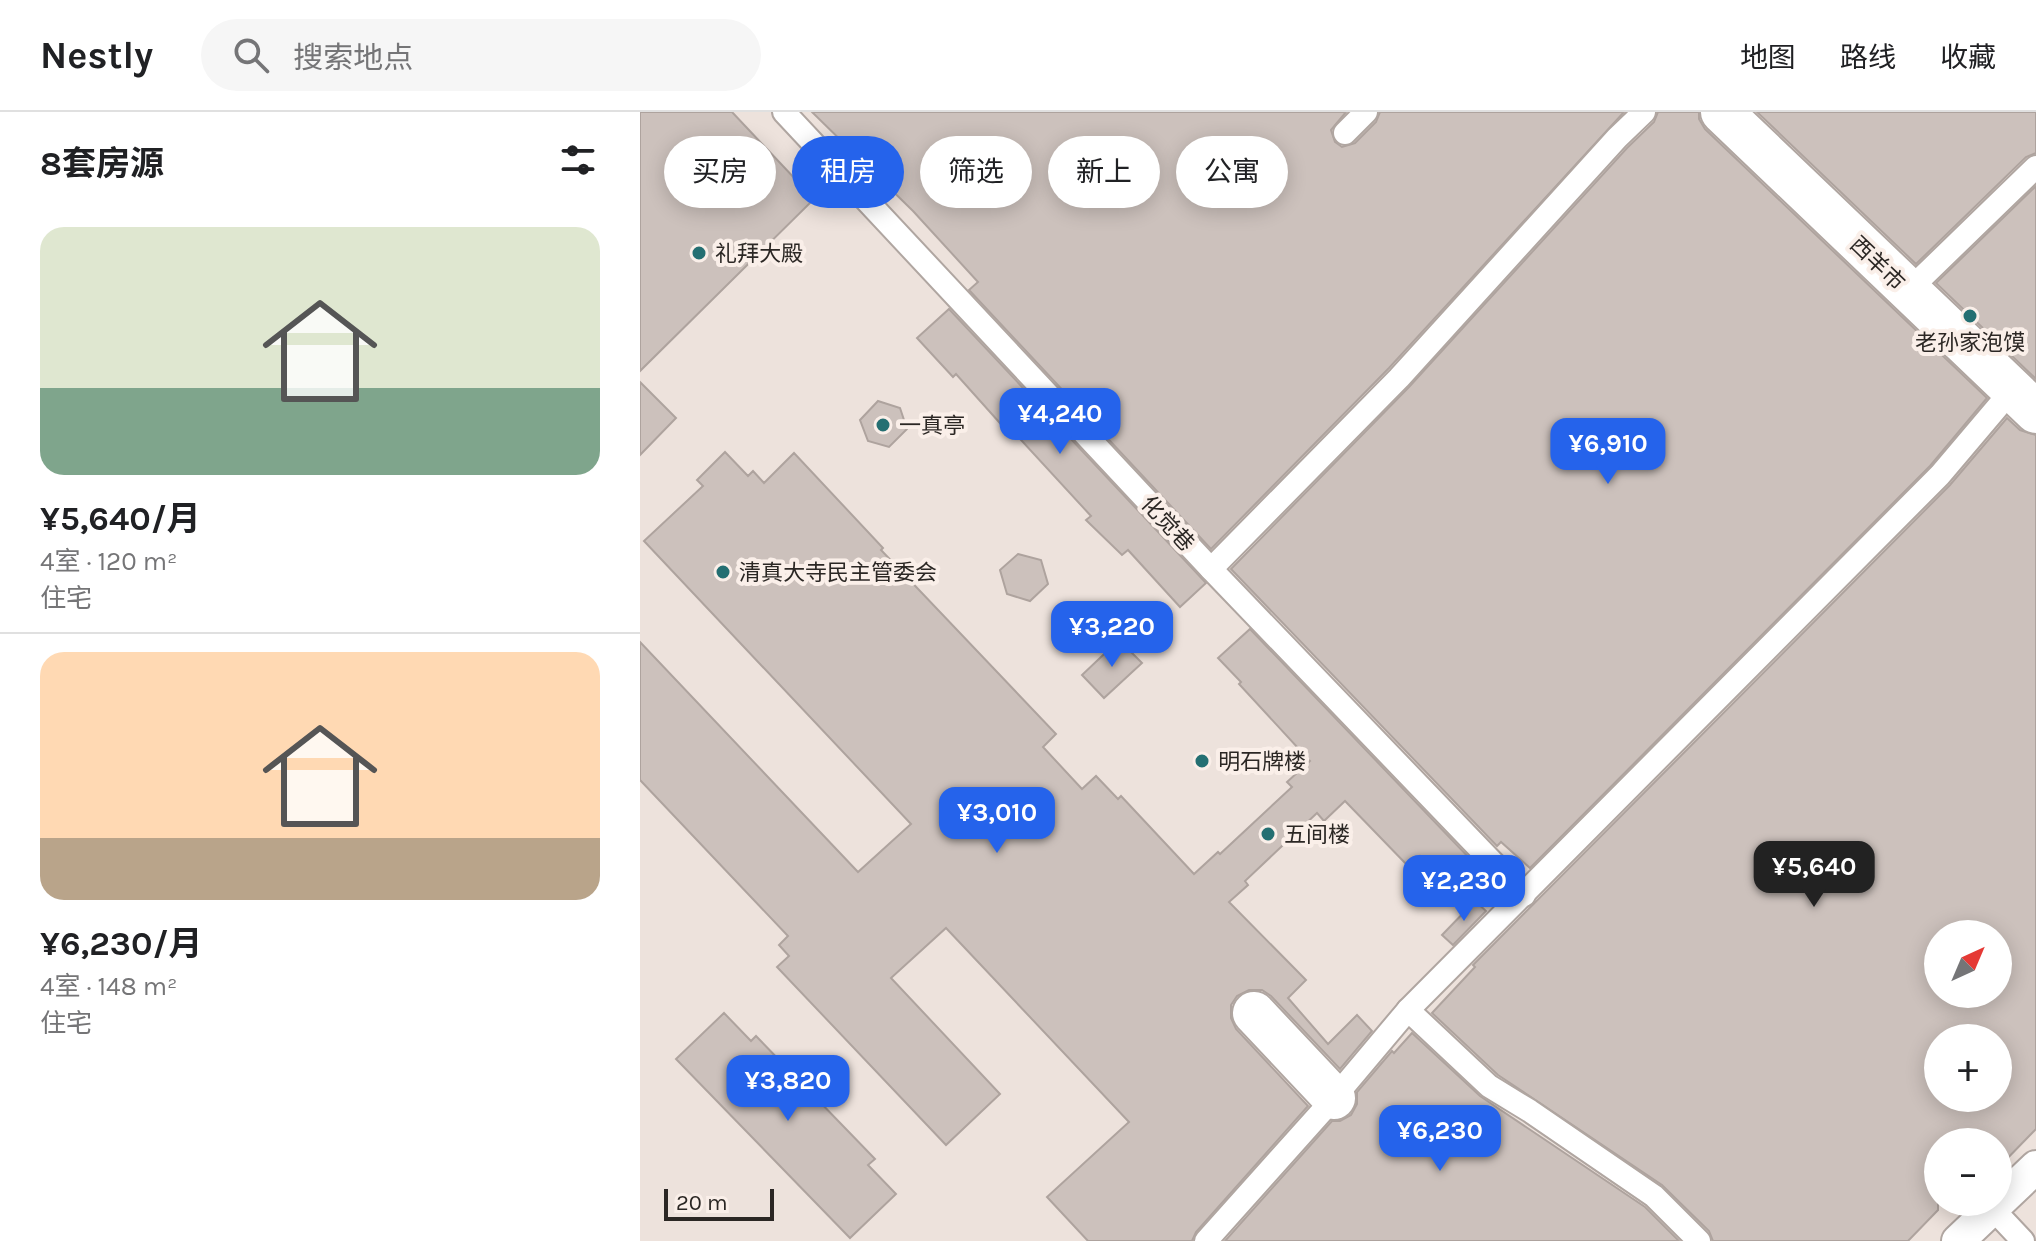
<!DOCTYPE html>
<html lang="zh">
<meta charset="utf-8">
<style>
body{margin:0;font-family:Karla,"Noto Sans SC",sans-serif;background:#f6f6f6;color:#202124;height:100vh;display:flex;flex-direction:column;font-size:30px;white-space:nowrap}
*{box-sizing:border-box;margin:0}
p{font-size:26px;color:#757577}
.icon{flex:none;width:44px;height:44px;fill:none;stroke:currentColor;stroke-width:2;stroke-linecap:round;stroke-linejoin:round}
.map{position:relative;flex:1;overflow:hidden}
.drawer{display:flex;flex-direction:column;background:#fff;width:640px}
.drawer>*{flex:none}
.hud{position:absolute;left:24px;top:24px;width:760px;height:72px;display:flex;gap:16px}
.needle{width:52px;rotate:44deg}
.buttons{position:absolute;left:1284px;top:808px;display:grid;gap:16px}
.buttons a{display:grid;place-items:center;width:88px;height:88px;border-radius:50%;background:#fff;box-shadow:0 4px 20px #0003;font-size:40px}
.scale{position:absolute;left:24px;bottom:20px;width:110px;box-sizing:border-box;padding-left:8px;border:4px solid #2b2724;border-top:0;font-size:22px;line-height:28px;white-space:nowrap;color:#2b2724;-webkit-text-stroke:6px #faefe9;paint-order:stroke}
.price{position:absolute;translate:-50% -68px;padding:0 18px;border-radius:16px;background:#2563eb;color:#fff;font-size:26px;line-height:52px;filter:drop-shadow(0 2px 4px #0008)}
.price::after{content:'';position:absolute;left:50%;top:48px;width:24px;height:18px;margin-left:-12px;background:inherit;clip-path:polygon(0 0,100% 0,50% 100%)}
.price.active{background:#222;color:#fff}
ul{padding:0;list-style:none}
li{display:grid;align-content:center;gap:16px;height:424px;padding:0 40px}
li+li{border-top:2px solid #e0e0e0}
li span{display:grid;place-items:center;height:248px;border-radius:24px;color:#555}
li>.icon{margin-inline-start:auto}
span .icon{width:144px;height:144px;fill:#fffc;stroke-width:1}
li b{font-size:34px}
h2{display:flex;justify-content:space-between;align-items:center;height:96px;padding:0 40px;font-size:34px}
.pill{padding:0 28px;border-radius:36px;background:#fff;box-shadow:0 4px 20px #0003;font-size:28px;line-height:72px}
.pill.active{background:#2563eb;color:#fff}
header{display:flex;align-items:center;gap:48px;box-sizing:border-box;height:112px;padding:0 40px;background:#fff;border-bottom:2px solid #e0e0e0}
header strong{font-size:38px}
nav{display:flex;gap:44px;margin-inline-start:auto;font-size:28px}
.search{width:560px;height:72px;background:#f6f6f6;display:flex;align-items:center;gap:20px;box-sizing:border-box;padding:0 28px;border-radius:44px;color:#757577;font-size:30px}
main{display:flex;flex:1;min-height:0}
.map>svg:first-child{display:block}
.building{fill:#ccc1bc;stroke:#aea39e;stroke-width:2;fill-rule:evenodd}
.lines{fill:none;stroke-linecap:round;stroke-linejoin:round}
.service-casing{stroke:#b0a6a1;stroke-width:26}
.pedestrian-casing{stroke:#b0a6a1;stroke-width:36}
.minor-casing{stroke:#b0a6a1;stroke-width:46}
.service{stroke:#fff;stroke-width:22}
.pedestrian{stroke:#fff;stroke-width:32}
.minor{stroke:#fff;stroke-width:42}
.poi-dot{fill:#246f72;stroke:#faefe9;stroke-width:3}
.labels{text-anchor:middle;stroke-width:8;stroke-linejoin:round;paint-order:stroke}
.poi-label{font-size:22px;fill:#2b2724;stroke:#faefe9;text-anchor:start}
.street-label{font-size:22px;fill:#2b2724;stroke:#faefe9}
</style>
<header>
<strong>Nestly</strong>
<div class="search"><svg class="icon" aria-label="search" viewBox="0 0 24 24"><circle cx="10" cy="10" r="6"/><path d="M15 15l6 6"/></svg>搜索地点</div>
<nav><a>地图</a><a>路线</a><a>收藏</a></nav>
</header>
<main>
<section class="drawer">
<h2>8套房源<svg class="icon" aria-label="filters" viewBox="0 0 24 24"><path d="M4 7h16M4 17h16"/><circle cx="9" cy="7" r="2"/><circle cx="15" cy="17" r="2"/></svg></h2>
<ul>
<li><span style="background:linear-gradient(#dfe7d0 65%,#7fa58c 0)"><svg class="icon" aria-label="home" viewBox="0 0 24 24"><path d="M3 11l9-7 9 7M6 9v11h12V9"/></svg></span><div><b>¥5,640/月</b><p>4室 · 120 m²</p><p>住宅</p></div></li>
<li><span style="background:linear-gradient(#ffd9b3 75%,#b9a48a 0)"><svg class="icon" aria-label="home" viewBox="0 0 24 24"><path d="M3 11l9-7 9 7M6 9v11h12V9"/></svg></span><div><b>¥6,230/月</b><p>4室 · 148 m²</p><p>住宅</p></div></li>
</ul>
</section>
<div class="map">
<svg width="1396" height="1129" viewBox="0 0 1396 1129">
<rect width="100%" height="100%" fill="#ede2dc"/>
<g class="building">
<polygon points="0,0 92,0 174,87 0,259"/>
<polygon points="172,0 706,0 691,18 695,30 702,35 715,31 736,10 740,0 984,0 749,256 571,437 329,178 338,170 273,99"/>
<polygon points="1018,0 1059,0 1059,7 1065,17 1347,286 1290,354 890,756 861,730 857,734 591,457 769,275 987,36 1014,10"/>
<polygon points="1117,0 1396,0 1396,41 1386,45 1276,152"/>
<polygon points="1396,74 1396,267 1296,171"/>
<polygon points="309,197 566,471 540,495 488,438 482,443 446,408 451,404 370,316 367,319 316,262 313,265 277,226"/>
<polygon points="0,270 36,306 0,343"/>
<polygon points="238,289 260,296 267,317 249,335 228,329 220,308"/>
<path d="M1367,306L1380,318L1396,323V1017L1358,1056V1030H1298V1098L1268,1129H1073L1069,1119L1022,1073L858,963L792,901L835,855L833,853L1310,373ZM1298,822H1358V882H1298ZM1298,926H1358V986H1298Z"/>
<polygon points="85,340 108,364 113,359 124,371 154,341 243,436 241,438 416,622 403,635 442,677 456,664 478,687 481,684 554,762 578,740 580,742 652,675 647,670 670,649 599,572 601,570 578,546 610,517 835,752 810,773 780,744 769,755 705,689 684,709 677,701 605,769 608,773 589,790 666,868 648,886 688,932 717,903 732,919 700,957 631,884 622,878 609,878 597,884 591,893 591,906 596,917 668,994 556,1120 552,1129 448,1129 407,1085 489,1010 306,816 251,866 360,982 306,1033 137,855 149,844 139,833 148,824 0,668 0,530 218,760 271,712 4,429 63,374 57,368"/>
<polygon points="378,442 401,448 408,472 390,489 367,482 360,458"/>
<polygon points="479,528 502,551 464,586 442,563"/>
<polygon points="835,789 846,799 813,833 802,823"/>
<polygon points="84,901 111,929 116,924 235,1047 228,1053 256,1082 210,1126 36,947"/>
<polygon points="772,921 840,984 1005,1095 1039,1129 585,1129 692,1009 700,1009 711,1003 717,992 717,980 752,939 754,941"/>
</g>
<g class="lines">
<defs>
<g id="service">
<polyline points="144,0 571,457 884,783"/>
<polyline points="705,21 726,0"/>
<polyline points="1268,179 1396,55"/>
<polyline points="571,457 759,266 977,26 1004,0"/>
<polyline points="768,898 849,974 890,999 1014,1084 1059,1129"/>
<polyline points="1352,1096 1383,1129"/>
<polyline points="566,1129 694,986 768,898 1300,363 1372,278"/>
</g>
<polyline id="pedestrian" points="1318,1129 1396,1055"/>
<g id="minor">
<polyline points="1082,0 1396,300"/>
<polyline points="614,901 694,986"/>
</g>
</defs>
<use href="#service" class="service-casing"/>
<use href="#pedestrian" class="pedestrian-casing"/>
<use href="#minor" class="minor-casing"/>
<use href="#service" class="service"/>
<use href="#pedestrian" class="pedestrian"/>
<use href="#minor" class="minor"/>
</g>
<g class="poi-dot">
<circle cx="59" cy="141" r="8"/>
<circle cx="1330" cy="204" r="8"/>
<circle cx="243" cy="313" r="8"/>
<circle cx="83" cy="460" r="8"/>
<circle cx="562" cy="649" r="8"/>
<circle cx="628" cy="722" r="8"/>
</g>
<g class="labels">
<g class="poi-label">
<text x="75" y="149">礼拜大殿</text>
<text x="1330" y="238" text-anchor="middle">老孙家泡馍</text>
<text x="259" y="321">一真亭</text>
<text x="99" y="468">清真大寺民主管委会</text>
<text x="578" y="657">明石牌楼</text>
<text x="644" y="730">五间楼</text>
</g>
<g class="street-label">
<text transform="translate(1238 151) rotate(44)" y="8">西羊市</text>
<text transform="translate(528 411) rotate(47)" y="8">化觉巷</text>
</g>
</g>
</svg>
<div class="buttons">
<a><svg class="needle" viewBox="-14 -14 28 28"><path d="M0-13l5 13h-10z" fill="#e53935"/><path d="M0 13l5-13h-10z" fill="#757577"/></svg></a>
<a>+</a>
<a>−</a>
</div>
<div class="scale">20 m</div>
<b class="price" style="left:420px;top:344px">¥4,240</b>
<b class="price" style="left:968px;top:374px">¥6,910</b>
<b class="price" style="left:472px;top:557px">¥3,220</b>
<b class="price" style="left:357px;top:743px">¥3,010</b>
<b class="price active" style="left:1174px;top:797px">¥5,640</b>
<b class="price" style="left:824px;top:811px">¥2,230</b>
<b class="price" style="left:148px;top:1011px">¥3,820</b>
<b class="price" style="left:800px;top:1061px">¥6,230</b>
<div class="hud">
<a class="pill">买房</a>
<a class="pill active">租房</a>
<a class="pill">筛选</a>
<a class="pill">新上</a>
<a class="pill">公寓</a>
</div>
</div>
</main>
